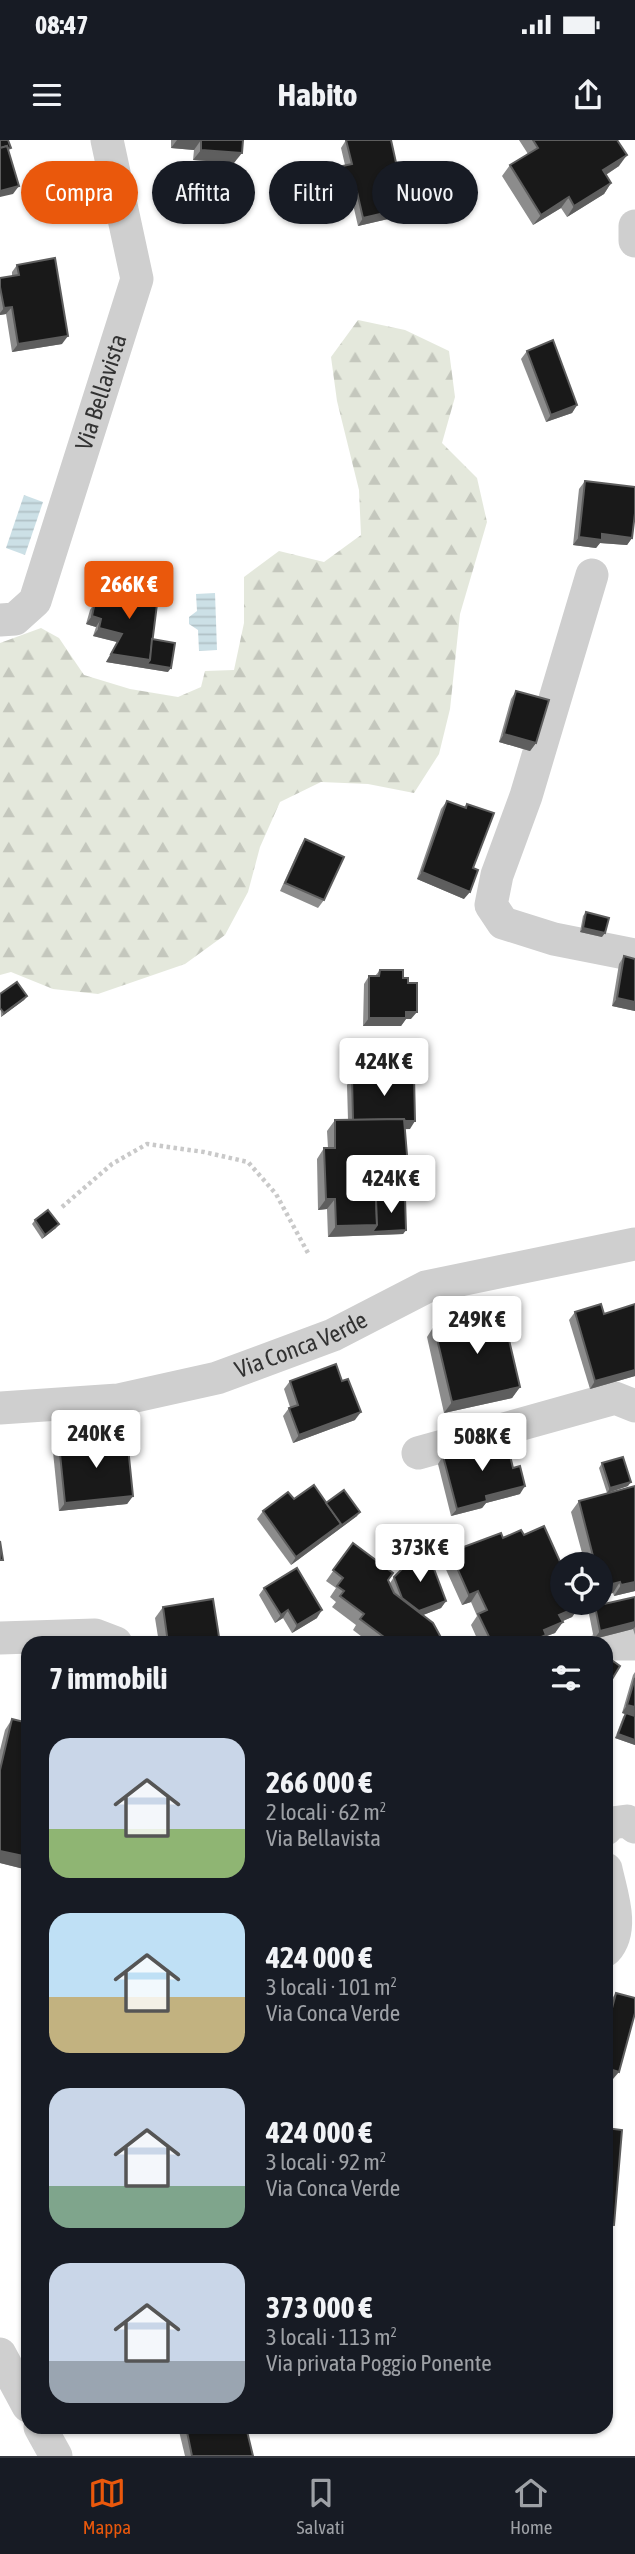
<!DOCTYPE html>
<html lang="it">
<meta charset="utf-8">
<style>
body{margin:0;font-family:"Asap Condensed",sans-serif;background:#20242c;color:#f1f3f6;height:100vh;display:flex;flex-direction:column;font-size:26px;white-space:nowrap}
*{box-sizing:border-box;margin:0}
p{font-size:23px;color:#9ea1a6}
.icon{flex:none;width:38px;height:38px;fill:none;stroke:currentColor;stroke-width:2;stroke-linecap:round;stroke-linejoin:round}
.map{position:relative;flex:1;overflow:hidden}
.side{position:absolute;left:21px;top:1496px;width:592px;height:798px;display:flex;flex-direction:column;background:#171b24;border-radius:21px;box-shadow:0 2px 5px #0004}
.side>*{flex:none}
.top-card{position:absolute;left:21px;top:21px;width:593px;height:63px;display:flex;gap:14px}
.buttons{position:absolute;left:550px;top:1412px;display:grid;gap:14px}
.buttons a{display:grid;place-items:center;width:63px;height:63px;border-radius:50%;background:#171b24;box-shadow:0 2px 5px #0004;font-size:35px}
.price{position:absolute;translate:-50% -60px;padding:0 16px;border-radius:7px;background:#fff;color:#222;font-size:23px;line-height:46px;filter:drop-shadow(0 2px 4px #0008)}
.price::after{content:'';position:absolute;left:50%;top:42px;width:21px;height:16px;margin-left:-10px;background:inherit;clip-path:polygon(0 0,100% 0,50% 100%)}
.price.active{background:#ea580c;color:#fff}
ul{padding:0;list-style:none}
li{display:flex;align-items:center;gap:21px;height:175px;padding:0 28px}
li span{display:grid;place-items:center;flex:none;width:196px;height:140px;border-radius:21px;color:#555}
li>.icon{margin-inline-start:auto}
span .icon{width:84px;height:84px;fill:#fffc;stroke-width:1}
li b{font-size:30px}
h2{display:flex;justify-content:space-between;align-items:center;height:84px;padding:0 28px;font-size:30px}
.tag{padding:0 24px;border-radius:32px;background:#171b24;box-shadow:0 2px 5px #0004;font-size:24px;line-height:63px}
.tag.active{background:#ea580c;color:#fff}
.status{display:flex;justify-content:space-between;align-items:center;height:49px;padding:0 35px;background:#171b24;direction:ltr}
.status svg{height:19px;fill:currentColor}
header{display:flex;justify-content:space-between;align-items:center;height:91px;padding:0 28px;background:#171b24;font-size:32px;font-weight:700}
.dock{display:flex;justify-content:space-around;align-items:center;height:98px;border-top:2px solid #363941;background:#171b24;font-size:19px;color:#9ea1a6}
.dock a{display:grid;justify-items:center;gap:4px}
.dock .active{color:#ea580c}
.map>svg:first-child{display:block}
.forest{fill:url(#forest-firs)}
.water{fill:url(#water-rules)}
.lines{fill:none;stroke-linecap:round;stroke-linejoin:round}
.path{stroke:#c9c9c9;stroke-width:4.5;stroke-dasharray:3.5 3.5;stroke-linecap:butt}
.minor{stroke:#cfcfcf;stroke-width:33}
.wall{fill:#8c8c8c}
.shaded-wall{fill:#5e5e5e}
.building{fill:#191919;stroke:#5e5e5e;stroke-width:2}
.labels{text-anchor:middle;stroke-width:7;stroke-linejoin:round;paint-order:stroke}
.street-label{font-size:24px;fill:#323232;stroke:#fff}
</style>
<div class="status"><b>08:47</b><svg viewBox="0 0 49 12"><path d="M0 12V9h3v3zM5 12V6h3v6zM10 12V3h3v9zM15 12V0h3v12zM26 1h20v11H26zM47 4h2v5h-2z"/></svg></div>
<header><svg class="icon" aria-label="menu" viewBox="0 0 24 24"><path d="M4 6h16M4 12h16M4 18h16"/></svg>Habito<svg class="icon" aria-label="share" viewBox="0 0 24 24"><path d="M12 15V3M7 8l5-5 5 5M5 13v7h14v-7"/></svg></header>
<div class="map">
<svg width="635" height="2316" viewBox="0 0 635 2316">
<defs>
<pattern id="forest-firs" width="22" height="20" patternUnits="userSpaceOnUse" patternTransform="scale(1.75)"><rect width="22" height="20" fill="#e4e8dc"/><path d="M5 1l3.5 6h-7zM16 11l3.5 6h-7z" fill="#c4c7bd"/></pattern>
<pattern id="water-rules" width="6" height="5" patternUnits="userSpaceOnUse" patternTransform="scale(1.75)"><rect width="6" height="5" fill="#cce0e6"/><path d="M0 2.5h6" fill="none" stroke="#b0c1c6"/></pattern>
</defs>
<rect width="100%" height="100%" fill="#fff"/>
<polygon class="forest" points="358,180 405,190 449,211 455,257 442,303 477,338 487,382 460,474 450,569 439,614 414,653 368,644 321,642 280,662 260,707 248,752 225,795 185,824 98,854 53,849 11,832 0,835 0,503 41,488 59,498 84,535 130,549 178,557 201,547 205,531 234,530 244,483 244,437 279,411 324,422 361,395 359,350 337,261 331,217"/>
<g class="water">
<polygon points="24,355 43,362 25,415 6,408"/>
<polygon points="215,453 217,510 199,511 198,490 189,484 189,477 197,471 196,454"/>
</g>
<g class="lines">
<polyline class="path" points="62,1067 112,1024 147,1004 204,1012 248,1022 276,1054 308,1113"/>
<g class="minor">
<polyline points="635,86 635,101"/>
<polyline points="592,435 526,656 497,735 491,765 503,783 554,799 635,815"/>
<path id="s1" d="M0,480L15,479L35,461L137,139L107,0"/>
<path id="s2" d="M0,1268L118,1260L217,1238L333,1195L426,1147L635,1104"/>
<polyline points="418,1313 615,1258 635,1266"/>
<polyline points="0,1498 95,1495 116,1503"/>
<polyline points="606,1504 635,1504"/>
<polyline points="606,1689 611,1683 627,1681 635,1687"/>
<path d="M606,1729C611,1753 625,1789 606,1810"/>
<polyline points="0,2214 28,2266"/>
<polyline points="40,2287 56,2316"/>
</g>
</g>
<g class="wall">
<polygon points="171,0 243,0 234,23 193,20 194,10 171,8"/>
<polygon points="346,0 401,76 358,86 352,60 330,65 323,37 329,29 345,25 341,8"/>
<polygon points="519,0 617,0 619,26 606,35 611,43 604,54 567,77 561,68 533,85 502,36 510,25 528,14"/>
<polygon points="17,125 62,204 12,212 6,174 0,175 0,138 12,136 12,132"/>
<polygon points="527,211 577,265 572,273 546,282 521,219"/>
<polygon points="585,341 632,398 627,405 600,403 596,408 573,405 579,349"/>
<polygon points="108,448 152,499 168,532 106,522 117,502 93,496 96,487 86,484 90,470 95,462 101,463 103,455"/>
<polygon points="516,551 536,603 530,611 499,602 511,559"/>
<polygon points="447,661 464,667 467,664 464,759 417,739 441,669"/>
<polygon points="305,699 324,760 318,768 280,751 300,707"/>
<polygon points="586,772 602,797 580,792 583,776"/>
<polygon points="624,816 635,819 635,871 612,866 619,824"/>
<polygon points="380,830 403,838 411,879 406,879 401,886 363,886 364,844 369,836 375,836"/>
<polygon points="0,854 27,856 24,860 1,877"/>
<polygon points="373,914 405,935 410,989 405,989 410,1051 405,1057 406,1090 403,1094 328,1097 327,1069 318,1070 317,1019 324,1008 328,1008 327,991 335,980 348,980 347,945 352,937 370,937 370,918"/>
<polygon points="35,1080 56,1088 42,1099 32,1084"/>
<polygon points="575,1172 604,1174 635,1236 590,1249 569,1180"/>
<polygon points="434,1186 520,1247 512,1258 444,1273 427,1197"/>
<polygon points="290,1241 355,1280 293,1303 283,1276 289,1268 290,1267 284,1249"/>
<polygon points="59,1304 133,1356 127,1364 59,1371 53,1312"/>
<polygon points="443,1316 520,1354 486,1363 482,1368 451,1376 438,1324"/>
<polygon points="602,1323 628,1346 607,1353 599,1328"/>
<polygon points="635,1346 635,1451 614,1456 613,1453 600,1456 600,1424 585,1424 571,1372 579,1361"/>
<polygon points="294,1359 326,1363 357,1376 291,1425 257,1379 263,1371"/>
<polygon points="524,1395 580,1466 572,1477 562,1481 555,1493 544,1497 540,1503 479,1503 471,1485 477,1476 471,1462 462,1465 443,1423 450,1412 503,1398"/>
<polygon points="353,1403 388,1440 390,1443 394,1437 446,1461 441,1468 423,1475 444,1503 370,1503 353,1490 356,1485 332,1467 336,1462 330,1457 336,1448 326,1441"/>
<polygon points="264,1448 317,1478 292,1493 283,1478 275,1483 259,1455"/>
<polygon points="635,1457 635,1495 633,1489 594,1499 589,1474 595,1466"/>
<polygon points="163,1467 220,1503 159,1503 155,1478"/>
<polygon points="635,1532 635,1605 615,1598 623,1577 625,1574 622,1573 633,1535"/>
<polygon points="12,1579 28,1583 28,1723 24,1729 0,1723 0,1610 5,1590"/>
<polygon points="616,1853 613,1939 606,1937 606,1878 610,1861"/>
<polygon points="178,2287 246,2287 253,2316 185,2316"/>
</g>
<g class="shaded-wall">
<polygon points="177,0 201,0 194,10 171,8"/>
<polygon points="201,10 242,13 234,23 193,20"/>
<polygon points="627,15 619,26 596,41 603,30"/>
<polygon points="611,43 604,54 567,77 574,66"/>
<polygon points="19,46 13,54 0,57 0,51"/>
<polygon points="357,52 352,60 330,65 335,57"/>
<polygon points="569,57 561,68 533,85 541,75"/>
<polygon points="406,68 401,76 358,86 363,78"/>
<polygon points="12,167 6,174 0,175 0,173 4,168"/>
<polygon points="68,196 62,204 12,212 18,204"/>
<polygon points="577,265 572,273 546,282 551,275"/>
<polygon points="602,394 632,398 627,405 600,403 596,408 573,405 579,397"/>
<polygon points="92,476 101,479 96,487 86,484"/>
<polygon points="99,488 122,494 117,502 93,496"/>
<polygon points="111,514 150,520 171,528 168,532 106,522"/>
<polygon points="504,594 536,603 530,611 499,602"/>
<polygon points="422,732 470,752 464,759 417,739"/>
<polygon points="583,788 605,793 602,797 580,792"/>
<polygon points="27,856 24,860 1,877 4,873"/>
<polygon points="617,858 635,862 635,871 612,866"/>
<polygon points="406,872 417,872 411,879 406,879 401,886 363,886 369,878"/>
<polygon points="415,981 410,989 348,991 353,983"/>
<polygon points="410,1051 402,1061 371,1063 376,1052"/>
<polygon points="326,1059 335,1059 327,1069 318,1070"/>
<polygon points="59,1084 56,1088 42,1099 45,1095"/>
<polygon points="377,1085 406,1090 403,1094 328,1097 336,1086"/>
<polygon points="635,1230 635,1236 590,1249 595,1241"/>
<polygon points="520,1247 512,1258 444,1273 452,1262"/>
<polygon points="361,1272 355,1280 293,1303 299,1295"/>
<polygon points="631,1342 628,1346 607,1353 610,1348"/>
<polygon points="525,1346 520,1354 486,1363 482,1368 451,1376 457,1369 486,1356"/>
<polygon points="133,1356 127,1364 59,1371 65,1363"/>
<polygon points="360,1372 357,1376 291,1425 296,1417"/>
<polygon points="620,1442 613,1453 600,1456 601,1447"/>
<polygon points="635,1442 635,1451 614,1456 621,1445"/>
<polygon points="478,1451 471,1462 462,1465 469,1455"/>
<polygon points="446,1461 441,1468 413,1479 419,1471"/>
<polygon points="580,1466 572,1477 552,1486 559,1475"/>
<polygon points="288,1470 283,1478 275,1483 281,1475"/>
<polygon points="322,1470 317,1478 292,1493 297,1485"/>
<polygon points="563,1482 555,1493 544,1497 540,1503 528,1503 544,1490"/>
<polygon points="635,1482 635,1487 633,1489 594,1499 600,1491"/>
<polygon points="627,1565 635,1567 635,1577 622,1573"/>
<polygon points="618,1594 635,1600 635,1605 615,1598"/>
<polygon points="0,1711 28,1717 28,1723 24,1729 0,1723"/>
<polygon points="606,1928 619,1932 613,1939 606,1937"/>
<polygon points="606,2084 614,2085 606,2096"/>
</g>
<g class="building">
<polygon points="0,0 8,0 11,8 8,9 7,6 0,8"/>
<polygon points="201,0 243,0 242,13 201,10"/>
<polygon points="346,0 391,0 406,68 363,78 357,52 335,57 329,29 352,24"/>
<polygon points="533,0 617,0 627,15 603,30 611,43 574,66 569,57 541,75 510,25 538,8"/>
<polygon points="7,6 19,46 0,51 0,8"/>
<polygon points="55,118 68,196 18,204 12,167 4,168 0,147 0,138 19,135 17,125"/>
<polygon points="553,200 577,265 551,275 527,211"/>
<polygon points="585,341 635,347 635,373 632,398 602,394 602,400 579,397"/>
<polygon points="108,448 158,456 150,520 111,514 122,494 99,488 101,479 92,476 95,462 105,463"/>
<polygon points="152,499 175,503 171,528 147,524 150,520"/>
<polygon points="516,551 549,560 536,603 504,594"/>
<polygon points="447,661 466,668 467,664 494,673 473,728 478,730 470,752 422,732"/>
<polygon points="305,699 344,717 324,760 285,743"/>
<polygon points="586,772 609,778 605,793 583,788"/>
<polygon points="624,816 635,819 635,862 617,858"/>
<polygon points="380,830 403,830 403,838 408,838 408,843 417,843 417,872 406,872 406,878 369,878 369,836 379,836"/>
<polygon points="17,842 27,856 4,873 0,868 0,854"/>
<polygon points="405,913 405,935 373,937 373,914"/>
<polygon points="414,935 415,981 405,981 404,979 353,980 352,937"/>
<polygon points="404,979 410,1051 376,1052 377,1085 336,1086 335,1059 326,1059 324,1008 335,1008 335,980"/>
<polygon points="405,1057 406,1090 372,1092 377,1085 376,1059"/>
<polygon points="48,1070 59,1084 45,1095 35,1080"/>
<polygon points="601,1164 604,1174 635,1164 635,1230 595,1241 575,1172"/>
<polygon points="502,1170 520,1247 452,1262 434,1186"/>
<polygon points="336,1224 342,1241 348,1239 361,1272 299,1295 289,1268 298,1265 290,1241"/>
<polygon points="127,1297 133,1356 65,1363 59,1304"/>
<polygon points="506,1299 513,1328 520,1326 525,1346 486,1356 487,1361 457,1369 443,1316"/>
<polygon points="623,1317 631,1342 610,1348 602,1323"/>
<polygon points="314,1345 341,1384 296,1417 263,1371 288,1352 294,1359"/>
<polygon points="635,1346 635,1442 621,1445 620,1442 601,1447 600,1424 595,1424 579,1361"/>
<polygon points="344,1350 360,1372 338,1388 341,1384 326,1363"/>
<polygon points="544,1386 562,1426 562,1463 578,1463 580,1466 559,1475 563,1482 544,1490 546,1495 528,1503 492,1503 478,1474 487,1470 478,1451 469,1455 450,1412 501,1393 503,1398 521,1390 524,1395"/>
<polygon points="0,1401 3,1420 0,1420"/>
<polygon points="353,1403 393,1433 388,1440 394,1453 433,1483 444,1503 392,1503 360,1479 364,1474 340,1456 344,1451 337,1446 343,1438 333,1430"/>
<polygon points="428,1413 446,1461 419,1471 402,1458 394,1437 411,1420"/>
<polygon points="297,1428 322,1470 297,1485 288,1470 281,1475 264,1448"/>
<polygon points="635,1457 635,1482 600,1491 595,1466"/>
<polygon points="213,1459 220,1503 168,1503 163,1467"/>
<polygon points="606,1516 620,1526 606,1549"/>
<polygon points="635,1538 635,1567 627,1565"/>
<polygon points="626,1573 635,1576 635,1600 618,1594"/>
<polygon points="12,1579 28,1583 28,1717 0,1711 0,1630"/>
<polygon points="616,1853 635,1858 635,1873 619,1932 606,1928 606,1891"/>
<polygon points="606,1988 622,1990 614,2085 606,2084"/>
<polygon points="186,2287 246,2287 253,2316 192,2316"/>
</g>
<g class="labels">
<g class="street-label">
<text dy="8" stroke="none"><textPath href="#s1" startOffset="261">Via Bellavista</textPath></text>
<text dy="8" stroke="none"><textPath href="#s2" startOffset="310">Via Conca Verde</textPath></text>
</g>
</g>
</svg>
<div class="buttons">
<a><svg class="icon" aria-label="locate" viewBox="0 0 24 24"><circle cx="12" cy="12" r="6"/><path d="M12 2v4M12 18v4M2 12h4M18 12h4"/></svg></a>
</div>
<b class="price active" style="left:129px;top:481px">266K €</b>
<b class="price" style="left:384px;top:958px">424K €</b>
<b class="price" style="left:391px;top:1075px">424K €</b>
<b class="price" style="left:477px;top:1216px">249K €</b>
<b class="price" style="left:96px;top:1330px">240K €</b>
<b class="price" style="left:482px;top:1333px">508K €</b>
<b class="price" style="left:420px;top:1444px">373K €</b>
<div class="top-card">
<a class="tag active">Compra</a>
<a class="tag">Affitta</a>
<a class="tag">Filtri</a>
<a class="tag">Nuovo</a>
</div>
<section class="side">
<h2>7 immobili<svg class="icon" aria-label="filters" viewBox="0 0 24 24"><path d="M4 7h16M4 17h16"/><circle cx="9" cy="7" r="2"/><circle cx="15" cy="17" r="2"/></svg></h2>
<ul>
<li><span style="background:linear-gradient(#c9d6e8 65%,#8fb573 0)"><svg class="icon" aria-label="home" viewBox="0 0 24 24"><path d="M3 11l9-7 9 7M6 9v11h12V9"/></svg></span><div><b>266 000 €</b><p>2 locali · 62 m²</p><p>Via Bellavista</p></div></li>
<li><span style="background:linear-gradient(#bfe0f5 60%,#c2b280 0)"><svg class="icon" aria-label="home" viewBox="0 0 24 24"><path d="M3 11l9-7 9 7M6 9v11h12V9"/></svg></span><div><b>424 000 €</b><p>3 locali · 101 m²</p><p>Via Conca Verde</p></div></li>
<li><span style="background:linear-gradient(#c9d6e8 70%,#7fa58c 0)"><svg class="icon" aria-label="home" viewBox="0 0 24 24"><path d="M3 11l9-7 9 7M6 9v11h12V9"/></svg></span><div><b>424 000 €</b><p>3 locali · 92 m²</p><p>Via Conca Verde</p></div></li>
<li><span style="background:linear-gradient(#c9d6e8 70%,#9aa5b1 0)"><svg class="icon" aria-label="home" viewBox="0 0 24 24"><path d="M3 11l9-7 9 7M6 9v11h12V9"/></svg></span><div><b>373 000 €</b><p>3 locali · 113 m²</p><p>Via privata Poggio Ponente</p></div></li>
</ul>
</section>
</div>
<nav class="dock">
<a class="active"><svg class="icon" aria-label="map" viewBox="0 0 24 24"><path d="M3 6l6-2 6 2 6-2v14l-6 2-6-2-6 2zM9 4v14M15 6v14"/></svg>Mappa</a>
<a><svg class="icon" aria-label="saved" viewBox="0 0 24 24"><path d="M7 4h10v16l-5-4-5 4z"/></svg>Salvati</a>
<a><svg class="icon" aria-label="home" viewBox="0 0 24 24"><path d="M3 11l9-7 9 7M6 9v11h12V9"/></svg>Home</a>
</nav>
